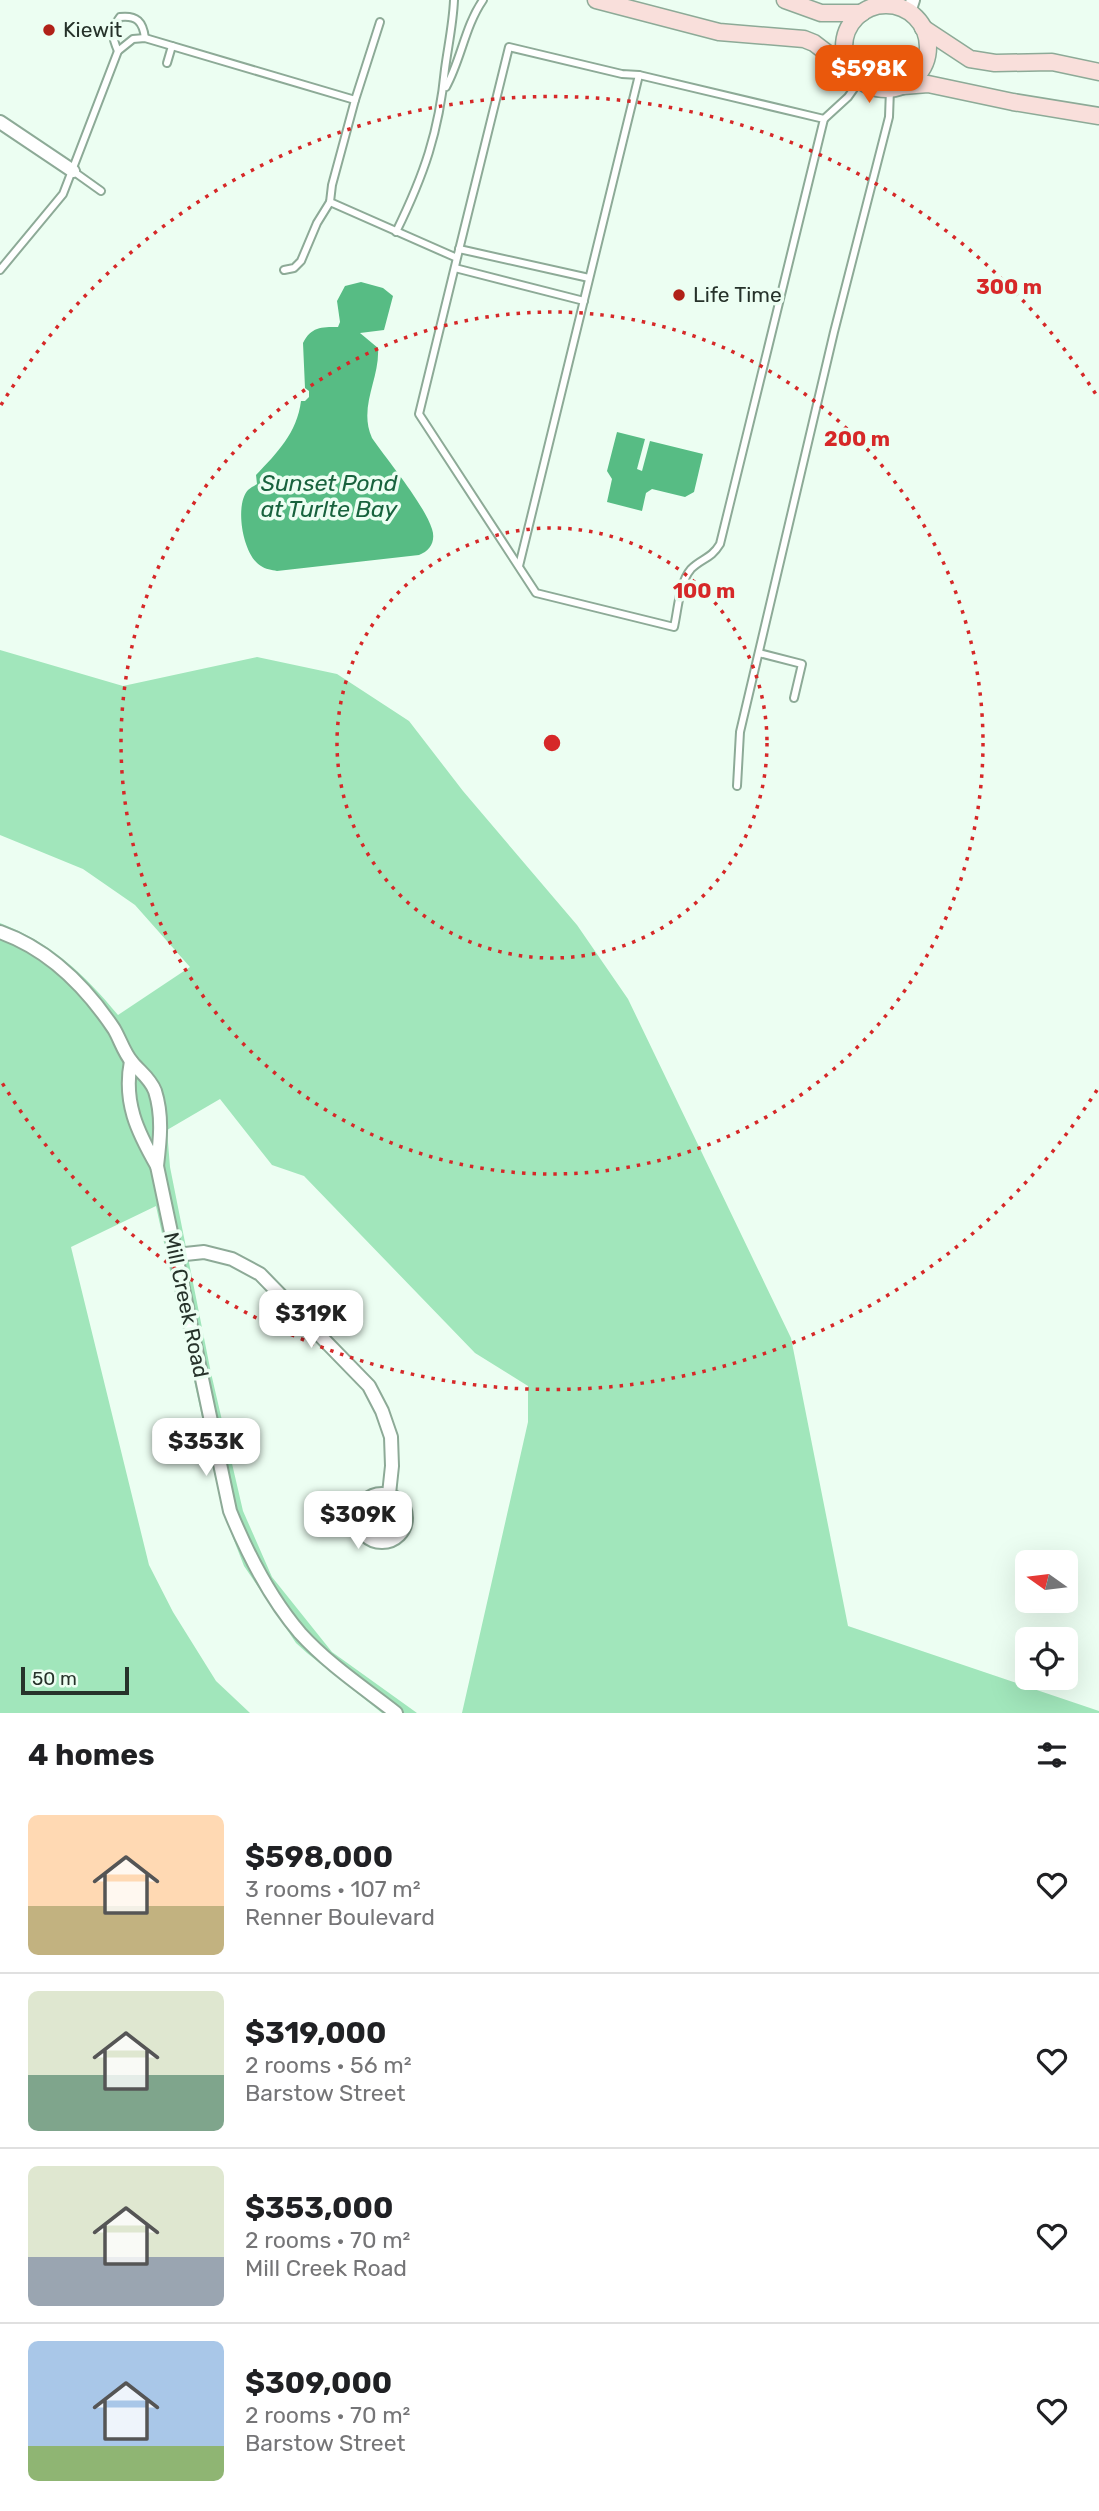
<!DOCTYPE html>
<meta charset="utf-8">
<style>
body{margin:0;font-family:Rubik,sans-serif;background:#f6f6f6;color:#202124;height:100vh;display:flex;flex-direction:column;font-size:26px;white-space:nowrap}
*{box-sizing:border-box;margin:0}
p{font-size:23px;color:#757577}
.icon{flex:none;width:38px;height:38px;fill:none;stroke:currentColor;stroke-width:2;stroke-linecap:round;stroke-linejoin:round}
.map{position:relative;height:1713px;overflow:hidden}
.sheet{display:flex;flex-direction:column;background:#fff;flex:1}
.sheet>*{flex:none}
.needle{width:46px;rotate:284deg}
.buttons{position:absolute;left:1015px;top:1550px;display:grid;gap:14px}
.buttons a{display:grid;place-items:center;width:63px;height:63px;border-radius:10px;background:#fff;box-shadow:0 7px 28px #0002;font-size:35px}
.scale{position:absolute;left:21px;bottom:18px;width:108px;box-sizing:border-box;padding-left:7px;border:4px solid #26322a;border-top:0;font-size:19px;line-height:24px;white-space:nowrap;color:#26322a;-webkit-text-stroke:5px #ecfef2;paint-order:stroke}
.price{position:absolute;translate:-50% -60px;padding:0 16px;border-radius:14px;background:#fff;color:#222;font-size:23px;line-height:46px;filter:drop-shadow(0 2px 4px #0008)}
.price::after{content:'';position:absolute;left:50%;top:42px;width:21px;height:16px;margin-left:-10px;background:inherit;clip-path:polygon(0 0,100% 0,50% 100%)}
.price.current{background:#ea580c;color:#fff}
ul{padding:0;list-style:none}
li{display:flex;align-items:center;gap:21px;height:175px;padding:0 28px}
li+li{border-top:2px solid #e0e0e0}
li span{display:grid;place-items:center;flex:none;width:196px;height:140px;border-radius:10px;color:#555}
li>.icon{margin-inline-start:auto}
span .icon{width:84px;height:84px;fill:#fffc;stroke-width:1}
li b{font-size:30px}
h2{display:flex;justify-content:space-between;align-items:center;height:84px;padding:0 28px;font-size:30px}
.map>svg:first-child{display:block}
.green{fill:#a1e6bb}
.water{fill:#57bc84}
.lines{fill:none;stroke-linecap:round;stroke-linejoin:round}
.service-casing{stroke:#8daa97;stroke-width:10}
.minor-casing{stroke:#8daa97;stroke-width:16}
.secondary-casing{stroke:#8daa97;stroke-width:19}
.service{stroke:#fff;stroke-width:6}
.minor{stroke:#fff;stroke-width:12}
.secondary{stroke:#f9dfdb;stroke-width:16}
.ring{fill:none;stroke:#d62828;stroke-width:3.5;stroke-dasharray:3.5 7}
.poi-dot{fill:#b02118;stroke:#ecfef2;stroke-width:2.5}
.labels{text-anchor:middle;stroke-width:7;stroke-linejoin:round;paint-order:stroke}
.poi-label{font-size:21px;fill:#26322a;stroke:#ecfef2;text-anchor:start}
.street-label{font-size:21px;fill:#26322a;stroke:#ecfef2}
.water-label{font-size:23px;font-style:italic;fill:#18623d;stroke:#ecfef2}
.centre{fill:#d62828;stroke:#ecfef2;stroke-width:3.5}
.ring-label{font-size:21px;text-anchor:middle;font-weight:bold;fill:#d62828;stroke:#ecfef2;stroke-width:7;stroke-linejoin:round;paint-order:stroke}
</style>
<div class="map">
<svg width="1099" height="1713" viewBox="0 0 1099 1713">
<rect width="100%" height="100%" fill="#ecfef2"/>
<path class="green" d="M0,650L123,686L257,657L337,674L409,721L463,791L577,925L628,999L791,1338L848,1626L1099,1711V1713H462L528,1422V1386L475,1353L304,1176L272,1165L220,1099L167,1130L170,1167L211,1373L243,1511L272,1577L332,1652L417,1713H382L307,1653L296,1643L244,1566L228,1525L214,1472L156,1206L71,1247L149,1565L173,1612L216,1681L250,1713H0V923C52,943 84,974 118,1015L190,967L135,905L83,869L0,835Z"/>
<g class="water">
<path d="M361,282L383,288L393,296L384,330L360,333L378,348C380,379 358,407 372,438C388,461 424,504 432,529C436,541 430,551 419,555L277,571C272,570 265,569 261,566C243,556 234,505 248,490C251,487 254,486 257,484L256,475C277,453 297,433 301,401H305L309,397V391L305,388L303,343C311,327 321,327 338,327L340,322L337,301L345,286Z"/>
<polygon points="617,432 645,439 637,469 642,471 650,441 703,454 694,492 685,497 652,489 646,493 642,511 607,502 612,479 607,471"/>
</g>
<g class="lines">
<defs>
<g id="service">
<path d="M118,51C112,37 110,30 120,17C137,15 143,22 145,38"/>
<polyline points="167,63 172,46"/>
<path d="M446,87C461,60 465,26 483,0"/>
<polyline points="355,100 380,22"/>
<polyline points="824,119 848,97 860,80"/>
<polyline points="73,171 101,191"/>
<path d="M396,232C424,175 439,132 445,69C448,46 453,24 454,0"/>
<polyline points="459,249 589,278"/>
<polyline points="455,268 584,301"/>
<path d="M0,270L63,194L118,51L133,39L145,38L355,100L332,185L330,202L457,258L419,414L536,593L674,627C678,610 679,583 691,569C702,558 711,559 720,544L824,119L639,75L622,74L509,47L457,258"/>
<polyline points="284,270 294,268 301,261 317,223 330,202"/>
<polyline points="519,566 639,75"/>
<polyline points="759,653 802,664 794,698"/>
<polyline points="737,786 740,732 834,332 889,117 890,89"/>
</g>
<g id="minor">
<polyline points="881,6 884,0"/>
<polyline points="909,12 913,0"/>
<polyline points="0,122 73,171"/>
<path d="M0,932C48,949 86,987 114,1029C120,1039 124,1053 132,1062C140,1072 150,1078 155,1091C163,1116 160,1141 157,1166"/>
<path d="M131,1061C123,1102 137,1131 157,1166L230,1511C248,1555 269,1597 300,1633C328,1664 364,1688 396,1713"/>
<polyline points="176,1255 204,1252 232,1259 260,1274 369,1386 382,1411 391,1437 392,1466 389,1494"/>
<circle cx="382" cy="1518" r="24"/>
</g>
<g id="secondary">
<polyline points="596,0 719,32 804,39 814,43 852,72"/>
<polyline points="785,0 821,13 862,13"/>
<circle cx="886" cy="47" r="42"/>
<polyline points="923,28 970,59 995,63 1052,62 1099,72"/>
<polyline points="903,86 928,84 1013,102 1099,116"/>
</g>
</defs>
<use href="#service" class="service-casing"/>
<use href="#minor" class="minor-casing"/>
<use href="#secondary" class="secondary-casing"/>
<use href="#service" class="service"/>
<use href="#minor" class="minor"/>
<use href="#secondary" class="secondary"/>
</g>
<g class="ring">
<circle cx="552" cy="743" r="215"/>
<circle cx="552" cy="743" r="431"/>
<path d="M1097 1090A646 646 0 0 1 1 1081M1 405A646 646 0 0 1 1097 396"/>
</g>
<g class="poi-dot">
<circle cx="49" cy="30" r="7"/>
<circle cx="679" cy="295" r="7"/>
</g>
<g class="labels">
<g class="poi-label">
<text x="63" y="37">Kiewit</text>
<text x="693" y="302">Life Time</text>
</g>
<g class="street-label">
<text transform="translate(186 1305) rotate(78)" y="7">Mill Creek Road</text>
</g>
<g class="water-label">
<text x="329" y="491">Sunset Pond<tspan x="329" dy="26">at Turlte Bay</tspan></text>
</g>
</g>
<circle cx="552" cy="743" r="10" class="centre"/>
<g class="ring-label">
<text x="1009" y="294">300 m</text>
<text x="857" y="446">200 m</text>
<text x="704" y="598">100 m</text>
</g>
</svg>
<div class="buttons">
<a><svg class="needle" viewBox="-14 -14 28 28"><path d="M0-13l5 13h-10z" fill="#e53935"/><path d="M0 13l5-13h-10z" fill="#757577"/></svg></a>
<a><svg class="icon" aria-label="locate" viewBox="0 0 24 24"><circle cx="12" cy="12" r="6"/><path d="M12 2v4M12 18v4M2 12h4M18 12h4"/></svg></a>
</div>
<div class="scale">50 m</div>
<b class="price current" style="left:869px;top:105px">$598K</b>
<b class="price" style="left:311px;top:1350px">$319K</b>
<b class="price" style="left:206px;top:1478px">$353K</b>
<b class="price" style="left:358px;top:1551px">$309K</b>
</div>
<section class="sheet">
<h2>4 homes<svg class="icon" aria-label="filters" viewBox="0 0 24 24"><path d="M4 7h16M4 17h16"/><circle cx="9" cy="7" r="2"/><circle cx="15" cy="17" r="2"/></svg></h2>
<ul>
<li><span style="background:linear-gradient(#ffd9b3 65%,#c2b280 0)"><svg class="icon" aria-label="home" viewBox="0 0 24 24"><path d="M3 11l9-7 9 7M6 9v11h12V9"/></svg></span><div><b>$598,000</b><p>3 rooms · 107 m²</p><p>Renner Boulevard</p></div><svg class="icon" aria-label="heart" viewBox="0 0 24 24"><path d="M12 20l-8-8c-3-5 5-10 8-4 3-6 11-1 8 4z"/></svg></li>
<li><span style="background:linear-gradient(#dfe7d0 60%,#7fa58c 0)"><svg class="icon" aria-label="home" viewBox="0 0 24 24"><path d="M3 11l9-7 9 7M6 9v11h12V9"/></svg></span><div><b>$319,000</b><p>2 rooms · 56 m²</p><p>Barstow Street</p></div><svg class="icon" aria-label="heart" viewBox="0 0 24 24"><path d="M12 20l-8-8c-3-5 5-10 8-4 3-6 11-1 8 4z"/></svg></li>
<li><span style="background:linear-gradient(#dfe7d0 65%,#9aa5b1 0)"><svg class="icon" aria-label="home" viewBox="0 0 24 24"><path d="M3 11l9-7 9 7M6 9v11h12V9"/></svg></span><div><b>$353,000</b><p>2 rooms · 70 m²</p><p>Mill Creek Road</p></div><svg class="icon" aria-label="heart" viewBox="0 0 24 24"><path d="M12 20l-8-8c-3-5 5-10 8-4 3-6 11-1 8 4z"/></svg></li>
<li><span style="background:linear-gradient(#a9c7e8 75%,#8fb573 0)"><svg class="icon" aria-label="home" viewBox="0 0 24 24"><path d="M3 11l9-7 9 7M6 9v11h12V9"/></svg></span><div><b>$309,000</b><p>2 rooms · 70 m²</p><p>Barstow Street</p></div><svg class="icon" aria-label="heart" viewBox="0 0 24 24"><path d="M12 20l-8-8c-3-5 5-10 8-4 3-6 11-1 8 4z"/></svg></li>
</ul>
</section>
